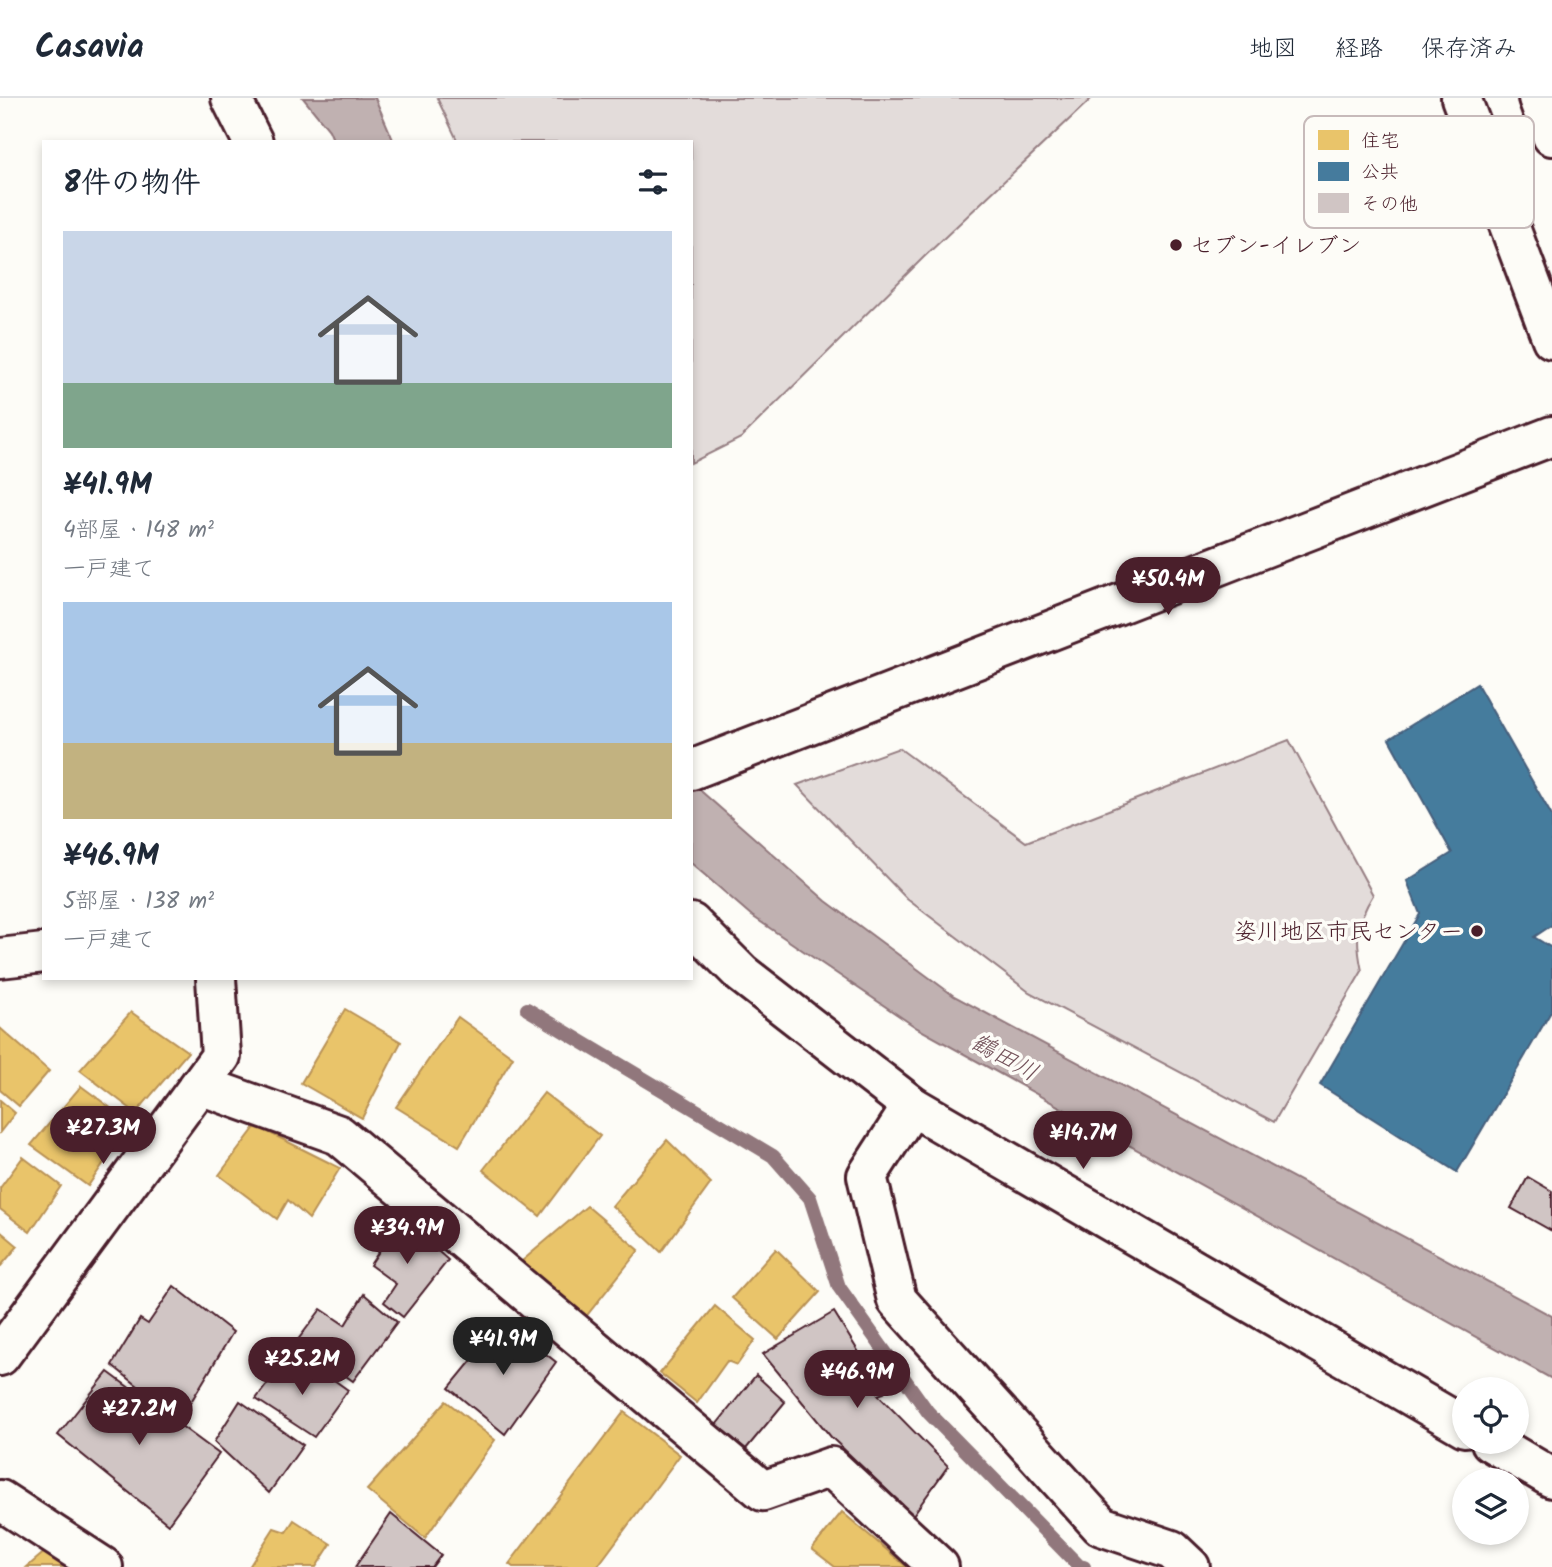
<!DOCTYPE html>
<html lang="ja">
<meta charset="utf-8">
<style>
body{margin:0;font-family:Kalam,"Klee One",sans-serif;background:#f6f6f7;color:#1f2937;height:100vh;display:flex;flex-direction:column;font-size:26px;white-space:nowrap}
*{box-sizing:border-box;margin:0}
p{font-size:23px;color:#747a83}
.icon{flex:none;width:38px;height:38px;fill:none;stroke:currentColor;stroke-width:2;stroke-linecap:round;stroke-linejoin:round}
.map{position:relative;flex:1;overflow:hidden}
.drawer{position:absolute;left:42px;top:42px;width:651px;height:840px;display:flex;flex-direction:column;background:#fff;border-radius:0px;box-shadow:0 4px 10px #0003}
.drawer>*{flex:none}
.buttons{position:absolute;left:1452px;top:1279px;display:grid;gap:14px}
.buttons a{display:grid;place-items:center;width:77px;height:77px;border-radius:50%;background:#fff;box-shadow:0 4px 10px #0003;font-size:35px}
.price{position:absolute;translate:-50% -60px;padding:0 16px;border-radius:24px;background:#4a1f2b;color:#fff;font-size:23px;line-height:46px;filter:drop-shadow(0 2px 4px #0008)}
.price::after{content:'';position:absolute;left:50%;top:42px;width:21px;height:16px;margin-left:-10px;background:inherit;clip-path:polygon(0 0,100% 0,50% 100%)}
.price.current{background:#222;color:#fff}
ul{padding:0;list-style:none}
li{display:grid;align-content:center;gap:14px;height:371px;padding:0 21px}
li span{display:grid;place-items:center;height:217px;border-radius:0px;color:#555}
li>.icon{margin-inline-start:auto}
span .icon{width:126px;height:126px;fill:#fffc;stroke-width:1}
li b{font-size:30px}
h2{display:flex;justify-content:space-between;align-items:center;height:84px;padding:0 21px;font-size:30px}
header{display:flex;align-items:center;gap:42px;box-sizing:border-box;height:98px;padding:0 35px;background:#fff;border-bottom:2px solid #e0e1e3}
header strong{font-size:33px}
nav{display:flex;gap:38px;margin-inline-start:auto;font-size:24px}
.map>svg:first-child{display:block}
.green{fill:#e3dcda;stroke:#967e82;stroke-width:2}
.water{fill:#c0b1b1;stroke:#91777b;stroke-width:2}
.homes{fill:#e9c46a;stroke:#b99257;stroke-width:2}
.public{fill:#457b9d;stroke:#465f7b;stroke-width:2}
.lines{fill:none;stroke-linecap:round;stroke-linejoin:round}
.stream{stroke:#91777b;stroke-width:14}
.building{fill:#d0c5c4;stroke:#4a1f2b;stroke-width:2}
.minor-casing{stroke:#4a1f2b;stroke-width:44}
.tertiary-casing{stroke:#4a1f2b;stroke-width:44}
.primary-casing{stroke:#4a1f2b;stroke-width:44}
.minor{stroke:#fdfcf7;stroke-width:38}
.tertiary{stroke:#fdfcf7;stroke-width:38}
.primary{stroke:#fdfcf7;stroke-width:38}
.poi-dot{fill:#4a1f2b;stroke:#fdfcf7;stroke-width:2.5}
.labels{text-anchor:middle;stroke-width:7;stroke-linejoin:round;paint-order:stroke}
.poi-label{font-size:23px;fill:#4a1f2b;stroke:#fdfcf7;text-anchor:start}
.water-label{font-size:24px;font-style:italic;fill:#73525a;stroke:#fdfcf7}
.key{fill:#fdfcf7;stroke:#c7baba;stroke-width:2}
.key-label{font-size:19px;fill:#4a1f2b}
</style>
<header>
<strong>Casavia</strong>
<nav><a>地図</a><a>経路</a><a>保存済み</a></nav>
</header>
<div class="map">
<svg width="1552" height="1469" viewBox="0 0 1552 1469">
<rect width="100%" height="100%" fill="#fdfcf7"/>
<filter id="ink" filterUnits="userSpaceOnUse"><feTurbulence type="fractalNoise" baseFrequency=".0143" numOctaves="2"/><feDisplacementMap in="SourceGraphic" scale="14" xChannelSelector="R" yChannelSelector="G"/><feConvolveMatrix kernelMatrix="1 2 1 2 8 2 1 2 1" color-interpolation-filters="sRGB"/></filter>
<g filter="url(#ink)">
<g class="green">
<polygon points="437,0 1092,0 924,159 741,340 691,365 691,44 458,44"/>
<path d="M1289,642L1373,797C1356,825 1355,840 1362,873L1274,1024L1029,894L907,801L797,687L899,650L1026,744Z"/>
</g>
<g class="water">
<polygon points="303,0 375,0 394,44 334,44 329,32"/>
<polygon points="691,678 702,694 826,803 954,898 1552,1218 1552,1281 917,930 752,818 691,765"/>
</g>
<g class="homes">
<polygon points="345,911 401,944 362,1020 301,985"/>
<polygon points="131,914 188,954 136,1015 80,972"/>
<polygon points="458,919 513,959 459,1048 396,1009"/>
<polygon points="0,930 49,973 19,1008 0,992"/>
<polygon points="81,988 131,1025 88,1088 31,1047"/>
<polygon points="544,995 600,1038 540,1118 483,1072"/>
<polygon points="0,1002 15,1015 0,1034"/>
<polygon points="256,1028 340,1070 309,1121 288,1102 277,1121 219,1077"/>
<polygon points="667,1042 711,1085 661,1154 612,1108"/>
<polygon points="23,1059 61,1088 30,1134 0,1111 0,1090"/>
<polygon points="587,1108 639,1152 584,1221 522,1163"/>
<polygon points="0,1133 18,1148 0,1169"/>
<polygon points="776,1151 820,1194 778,1241 732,1200"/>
<polygon points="715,1208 755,1242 737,1267 727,1263 697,1305 660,1275"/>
<polygon points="446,1303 495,1342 425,1440 367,1392"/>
<polygon points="624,1314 680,1357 597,1469 513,1469 509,1466"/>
<polygon points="842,1414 907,1469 835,1469 812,1451"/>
<polygon points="294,1422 331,1446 316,1469 249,1469 274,1430 286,1434"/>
<polygon points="54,1446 85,1469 27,1469"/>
</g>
<polygon class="public" points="1477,586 1552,718 1552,827 1534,839 1552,850 1552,912 1457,1074 1320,987 1420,816 1407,783 1452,755 1389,641"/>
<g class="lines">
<polyline class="stream" points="527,911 773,1058 810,1100 839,1189 928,1314 1079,1468 1084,1469"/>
</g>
<g class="building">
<polygon points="1528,1079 1552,1093 1552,1133 1511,1110"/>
<polygon points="401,1120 448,1162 403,1219 384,1204 396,1186 370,1167"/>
<polygon points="174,1188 233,1234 180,1322 112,1267 140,1221 148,1226"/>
<polygon points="364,1196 397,1224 353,1283 297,1243 321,1211 345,1227"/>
<polygon points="834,1214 884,1295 878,1297 948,1368 913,1417 831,1339 763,1256"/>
<polygon points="504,1223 556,1264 505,1336 449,1290"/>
<polygon points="285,1262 315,1283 320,1272 348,1292 314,1339 256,1301"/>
<polygon points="108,1274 219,1356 168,1426 58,1337"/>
<polygon points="756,1277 785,1304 746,1351 716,1327"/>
<polygon points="240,1303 303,1347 269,1395 214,1344"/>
<polygon points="391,1416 441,1457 432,1469 355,1469"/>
</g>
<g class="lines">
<defs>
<g id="minor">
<polyline points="231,0 253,44"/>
<polyline points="691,825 742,876 912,1008 1465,1329"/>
<polyline points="200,987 339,1037 763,1393 831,1369 939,1469"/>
<polyline points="912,1008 867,1078 897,1202 1101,1428 1172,1452 1190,1469"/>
<polyline points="0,1258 221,958 216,880"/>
<polyline points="1491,1344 1552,1380"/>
<polyline points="0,1402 103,1469"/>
</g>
<g id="tertiary">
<polyline points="691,672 1552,338"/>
<polyline points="0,860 44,855"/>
</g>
<g id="primary">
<polyline points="1461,0 1552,241"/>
<polyline points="1538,0 1552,38"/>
</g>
</defs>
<use href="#minor" class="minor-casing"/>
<use href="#tertiary" class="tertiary-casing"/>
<use href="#primary" class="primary-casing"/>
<use href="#minor" class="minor"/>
<use href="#tertiary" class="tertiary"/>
<use href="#primary" class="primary"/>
</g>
</g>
<g class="poi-dot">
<circle cx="1176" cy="147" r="7"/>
<circle cx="1477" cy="833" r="7"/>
</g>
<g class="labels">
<g class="poi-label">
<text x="1190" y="155">セブン-イレブン</text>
<text x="1463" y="841" text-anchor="end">姿川地区市民センター</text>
</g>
<g class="water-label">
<text transform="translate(1005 959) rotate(29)" y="8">鶴田川</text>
</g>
</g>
<rect x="1304" y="18" width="230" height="112" rx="10" class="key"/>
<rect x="1318" y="32" width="31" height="20" fill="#e9c46a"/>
<rect x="1318" y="64" width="31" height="19" fill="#457b9d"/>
<rect x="1318" y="95" width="31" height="20" fill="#d0c5c4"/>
<g class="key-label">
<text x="1361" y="49">住宅</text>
<text x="1361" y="80">公共</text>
<text x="1361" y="112">その他</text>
</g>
</svg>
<div class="buttons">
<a><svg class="icon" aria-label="locate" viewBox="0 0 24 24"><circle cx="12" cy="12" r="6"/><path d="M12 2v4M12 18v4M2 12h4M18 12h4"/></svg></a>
<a><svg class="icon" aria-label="layers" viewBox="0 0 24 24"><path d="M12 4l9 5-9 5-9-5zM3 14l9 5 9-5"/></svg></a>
</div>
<b class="price" style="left:1168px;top:519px">¥50.4M</b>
<b class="price" style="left:103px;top:1068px">¥27.3M</b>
<b class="price" style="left:1083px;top:1073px">¥14.7M</b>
<b class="price" style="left:407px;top:1168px">¥34.9M</b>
<b class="price current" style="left:503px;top:1279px">¥41.9M</b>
<b class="price" style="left:302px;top:1299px">¥25.2M</b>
<b class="price" style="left:857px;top:1312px">¥46.9M</b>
<b class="price" style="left:139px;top:1349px">¥27.2M</b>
<section class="drawer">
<h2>8件の物件<svg class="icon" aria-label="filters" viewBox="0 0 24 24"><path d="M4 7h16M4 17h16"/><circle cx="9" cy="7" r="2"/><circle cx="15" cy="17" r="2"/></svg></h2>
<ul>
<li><span style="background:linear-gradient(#c9d6e8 70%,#7fa58c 0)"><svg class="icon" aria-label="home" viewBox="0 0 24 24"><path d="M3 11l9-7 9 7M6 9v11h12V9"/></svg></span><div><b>¥41.9M</b><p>4部屋 · 148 m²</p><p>一戸建て</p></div></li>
<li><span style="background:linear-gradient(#a9c7e8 65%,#c2b280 0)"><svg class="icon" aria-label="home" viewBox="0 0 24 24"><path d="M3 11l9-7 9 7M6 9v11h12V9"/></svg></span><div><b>¥46.9M</b><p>5部屋 · 138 m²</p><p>一戸建て</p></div></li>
</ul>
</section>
</div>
